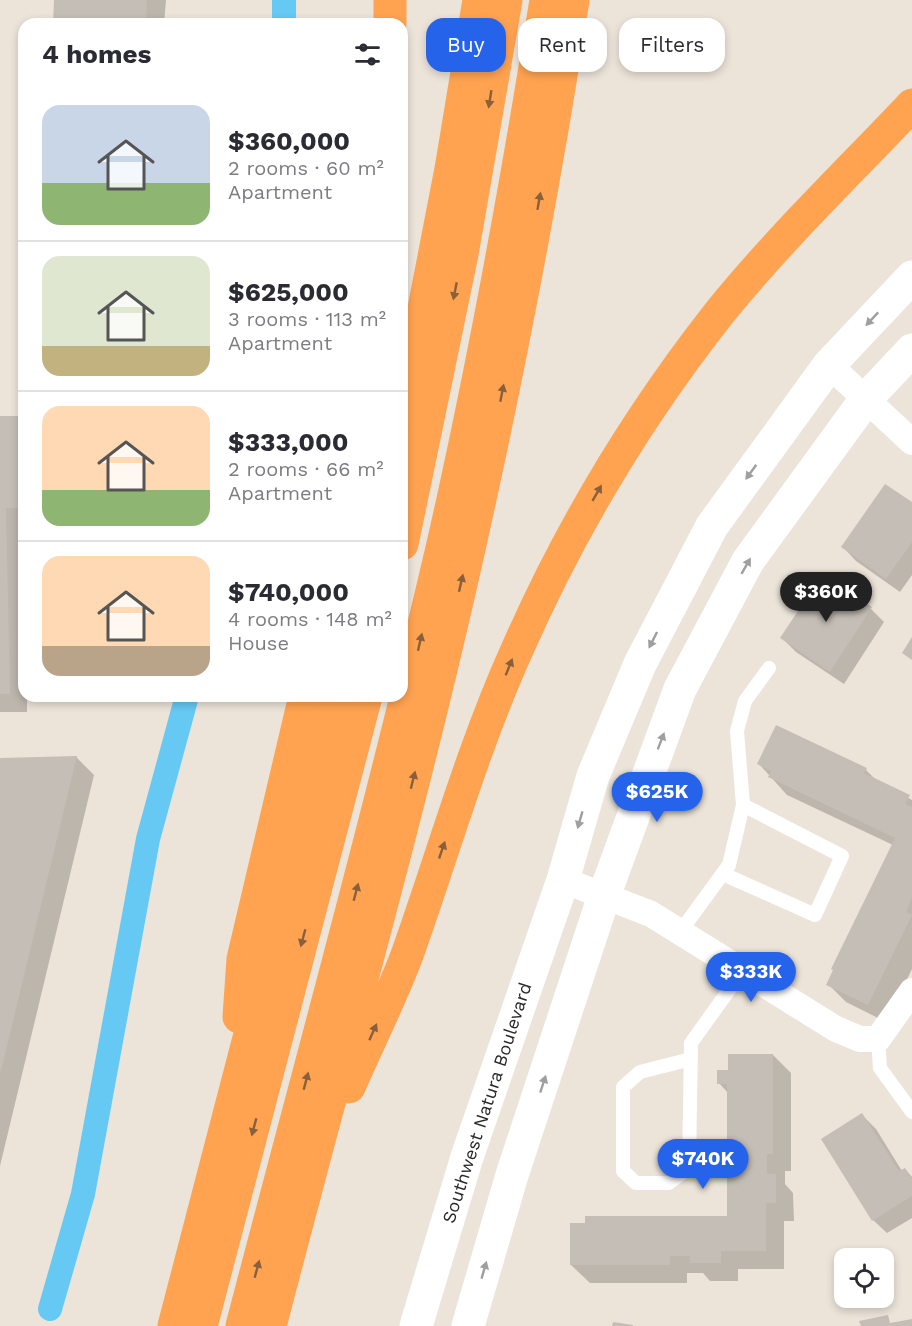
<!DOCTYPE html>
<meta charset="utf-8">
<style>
body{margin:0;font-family:"Work Sans",sans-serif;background:#f2f2f3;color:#2b2b33;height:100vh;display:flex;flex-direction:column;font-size:22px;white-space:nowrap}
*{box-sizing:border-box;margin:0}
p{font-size:20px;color:#7c7c81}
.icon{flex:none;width:33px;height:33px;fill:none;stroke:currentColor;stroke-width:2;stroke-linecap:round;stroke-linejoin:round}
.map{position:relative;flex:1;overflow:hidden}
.details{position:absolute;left:18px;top:18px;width:390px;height:684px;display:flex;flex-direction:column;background:#fff;border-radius:18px;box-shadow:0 3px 9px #0003}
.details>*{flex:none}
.guide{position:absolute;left:426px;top:18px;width:396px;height:54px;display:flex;gap:12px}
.fabs{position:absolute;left:834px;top:1248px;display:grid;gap:12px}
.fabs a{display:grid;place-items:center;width:60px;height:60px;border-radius:12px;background:#fff;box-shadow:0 3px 9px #0003;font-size:30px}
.price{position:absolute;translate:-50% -51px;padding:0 14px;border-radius:21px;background:#2563eb;color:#fff;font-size:20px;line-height:39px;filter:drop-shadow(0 2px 3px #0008)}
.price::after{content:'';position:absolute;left:50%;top:36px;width:18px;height:14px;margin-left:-9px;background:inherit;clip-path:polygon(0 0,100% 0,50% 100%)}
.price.active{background:#222;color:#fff}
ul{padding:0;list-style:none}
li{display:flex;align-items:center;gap:18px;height:150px;padding:0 24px}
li+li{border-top:2px solid #e1e1e2}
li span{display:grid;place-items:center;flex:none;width:168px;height:120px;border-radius:18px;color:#555}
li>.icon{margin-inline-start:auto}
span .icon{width:72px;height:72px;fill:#fffc;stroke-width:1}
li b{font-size:26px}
h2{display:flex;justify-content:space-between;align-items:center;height:72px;padding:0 24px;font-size:26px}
.pill{padding:0 21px;border-radius:18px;background:#fff;box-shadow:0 3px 9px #0003;font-size:21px;line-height:54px}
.pill.active{background:#2563eb;color:#fff}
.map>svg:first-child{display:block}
.shadow{fill:#0003}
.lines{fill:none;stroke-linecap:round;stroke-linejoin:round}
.canal{stroke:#66c9f4;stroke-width:24}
.building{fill:#c4beb6}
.lane{stroke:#fff;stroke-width:14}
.street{stroke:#fff;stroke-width:26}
.secondary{stroke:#fff;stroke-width:33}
.highway{stroke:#ffa351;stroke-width:33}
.oneway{fill:#89603b}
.oneway2{fill:#9f9f9f}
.labels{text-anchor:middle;stroke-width:5;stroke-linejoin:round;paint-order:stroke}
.street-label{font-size:18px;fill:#292929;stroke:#fff}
</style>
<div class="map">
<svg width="912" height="1326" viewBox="0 0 912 1326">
<rect width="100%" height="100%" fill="#ece4d9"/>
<g class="shadow">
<polygon points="56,0 166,0 164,24 55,24"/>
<polygon points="24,417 24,696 27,696 27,712 0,712 0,418"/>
<polygon points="912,504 912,575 900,592 856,561 843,547"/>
<polygon points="871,609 884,622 844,684 796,652 782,638"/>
<polygon points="76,757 94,775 0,1166 0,759"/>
<polygon points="759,764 866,770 878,782 912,800 912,969 886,1022 846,1002 828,984 893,845 787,795"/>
<polygon points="773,1055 791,1073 791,1171 785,1171 785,1184 793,1193 794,1221 784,1221 784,1269 738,1269 738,1281 710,1281 703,1273 687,1273 687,1283 590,1283 571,1265 728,1217 728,1093 719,1083 730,1072"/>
<polygon points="862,1115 876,1129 902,1171 905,1169 912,1177 912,1218 887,1233 873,1220"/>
</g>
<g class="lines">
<g class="canal">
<polyline points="284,0 284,24"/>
<polyline points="50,1309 83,1194 148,839 187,696"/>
</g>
</g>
<g class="building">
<polygon points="54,0 147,0 146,24 53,24"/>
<polygon points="0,416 24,416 24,508 6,508 10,694 0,694"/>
<polygon points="885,484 912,502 912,542 886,579 841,547"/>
<polygon points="820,573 872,607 830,672 780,638 814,587 812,585"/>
<polygon points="912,637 912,660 902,653"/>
<polygon points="776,725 867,768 864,773 910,795 905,804 912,807 912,898 906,912 912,915 868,1005 826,985 833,970 831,969 895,838 768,777 771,771 757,764"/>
<polygon points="77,756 1,1071 0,1071 0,758"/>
<polygon points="728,1054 773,1054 773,1154 767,1154 767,1174 776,1174 776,1203 766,1203 766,1251 721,1251 721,1263 690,1263 690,1256 670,1256 670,1265 570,1265 570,1223 585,1223 585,1216 727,1216 727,1084 717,1084 717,1070 728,1070"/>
<polygon points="862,1113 899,1171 905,1168 912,1179 912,1196 872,1221 821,1139"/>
<polygon points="888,1315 890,1323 912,1319 912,1326 861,1326 859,1321"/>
<polygon points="613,1322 633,1325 633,1326 612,1326"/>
</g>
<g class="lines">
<g class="lane">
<polyline points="723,874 815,915 842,856 743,805"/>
<polyline points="680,932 729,865 743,805 737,731 745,701 769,668"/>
<polyline points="878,1039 880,1068 912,1112"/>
<polyline points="691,1059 640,1072 623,1087 623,1171 636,1183 669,1183 689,1168 691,1043 742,972"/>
</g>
<g class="street">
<polyline points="829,365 912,442"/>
<polyline points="563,880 651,914 836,1029 860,1039 878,1039 912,991"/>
</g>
<g class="secondary">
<polyline points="416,1326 467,1157 563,880 593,776 640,664 712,526 829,365 912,277"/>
<polyline points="468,1326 512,1175 604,896 680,689 748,561 866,399 912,350"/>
</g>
<g class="highway">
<polyline points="390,0 390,24"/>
<polyline points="402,422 451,169 479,0"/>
<polyline points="402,544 462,254 506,0"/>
<polyline points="239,1017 243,959 305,696"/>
<path d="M349,1087C368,1043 390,1000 407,955C443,854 472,750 516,652C569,531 638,416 720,312C779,239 848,173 912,105"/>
<polyline points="174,1326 338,696"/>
<polyline points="201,1326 366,696"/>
<path d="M242,1326C310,1066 382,806 443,544C484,364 517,182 546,0"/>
<path d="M270,1326C334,1079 404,833 461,584C505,391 543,196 573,0"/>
</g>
</g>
<defs><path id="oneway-solid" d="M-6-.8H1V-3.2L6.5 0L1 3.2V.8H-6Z" transform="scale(1.5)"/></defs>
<g class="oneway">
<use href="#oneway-solid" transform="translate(490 99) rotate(99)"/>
<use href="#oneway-solid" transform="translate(539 201) rotate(-80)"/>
<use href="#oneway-solid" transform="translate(455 291) rotate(101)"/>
<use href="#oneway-solid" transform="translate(502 393) rotate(-79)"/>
<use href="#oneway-solid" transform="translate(597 493) rotate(-60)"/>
<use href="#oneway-solid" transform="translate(461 583) rotate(-77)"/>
<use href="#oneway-solid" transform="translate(420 642) rotate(-77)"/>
<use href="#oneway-solid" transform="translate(509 667) rotate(-68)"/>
<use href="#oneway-solid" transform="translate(413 780) rotate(-76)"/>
<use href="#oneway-solid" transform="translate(442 850) rotate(-71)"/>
<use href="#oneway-solid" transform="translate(356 892) rotate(-75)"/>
<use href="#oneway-solid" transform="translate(303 938) rotate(105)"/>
<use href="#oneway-solid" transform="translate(373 1032) rotate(-66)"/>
<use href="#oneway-solid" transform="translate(306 1081) rotate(-75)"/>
<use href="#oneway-solid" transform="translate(254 1127) rotate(105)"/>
<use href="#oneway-solid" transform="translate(257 1269) rotate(-75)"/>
</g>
<g class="oneway2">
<use href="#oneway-solid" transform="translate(872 319) rotate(133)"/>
<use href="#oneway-solid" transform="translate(751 472) rotate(126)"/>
<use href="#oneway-solid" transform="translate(746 566) rotate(-60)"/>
<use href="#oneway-solid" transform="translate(653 640) rotate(117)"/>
<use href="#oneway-solid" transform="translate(661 741) rotate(-69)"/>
<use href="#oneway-solid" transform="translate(580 820) rotate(106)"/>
<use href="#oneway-solid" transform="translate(543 1084) rotate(-72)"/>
<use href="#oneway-solid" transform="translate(484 1270) rotate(-74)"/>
</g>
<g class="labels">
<g class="street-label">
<text transform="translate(487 1103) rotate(-72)" y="6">Southwest Natura Boulevard</text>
</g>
</g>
</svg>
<div class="fabs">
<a><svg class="icon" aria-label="locate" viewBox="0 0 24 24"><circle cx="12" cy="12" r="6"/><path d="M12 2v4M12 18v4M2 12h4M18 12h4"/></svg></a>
</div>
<b class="price active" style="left:826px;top:623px">$360K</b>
<b class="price" style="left:657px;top:823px">$625K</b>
<b class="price" style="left:751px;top:1003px">$333K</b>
<b class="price" style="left:703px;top:1190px">$740K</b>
<div class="guide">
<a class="pill active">Buy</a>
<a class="pill">Rent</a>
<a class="pill">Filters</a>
</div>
<section class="details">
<h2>4 homes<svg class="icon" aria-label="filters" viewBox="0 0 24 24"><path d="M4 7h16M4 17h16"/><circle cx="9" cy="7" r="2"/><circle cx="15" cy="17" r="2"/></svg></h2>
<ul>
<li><span style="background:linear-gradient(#c9d6e8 65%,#8fb573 0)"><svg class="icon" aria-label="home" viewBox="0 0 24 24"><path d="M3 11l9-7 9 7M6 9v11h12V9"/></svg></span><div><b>$360,000</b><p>2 rooms · 60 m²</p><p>Apartment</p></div></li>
<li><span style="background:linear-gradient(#dfe7d0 75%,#c2b280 0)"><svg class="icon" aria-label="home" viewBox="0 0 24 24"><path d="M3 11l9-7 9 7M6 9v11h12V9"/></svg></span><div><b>$625,000</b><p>3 rooms · 113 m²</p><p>Apartment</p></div></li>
<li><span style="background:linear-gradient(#ffd9b3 70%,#8fb573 0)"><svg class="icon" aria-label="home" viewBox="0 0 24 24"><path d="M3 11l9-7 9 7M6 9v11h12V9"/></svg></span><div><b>$333,000</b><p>2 rooms · 66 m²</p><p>Apartment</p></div></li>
<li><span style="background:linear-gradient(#ffd9b3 75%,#b9a48a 0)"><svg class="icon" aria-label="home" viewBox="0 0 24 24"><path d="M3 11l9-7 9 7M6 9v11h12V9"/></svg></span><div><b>$740,000</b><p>4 rooms · 148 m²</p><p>House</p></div></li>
</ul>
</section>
</div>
